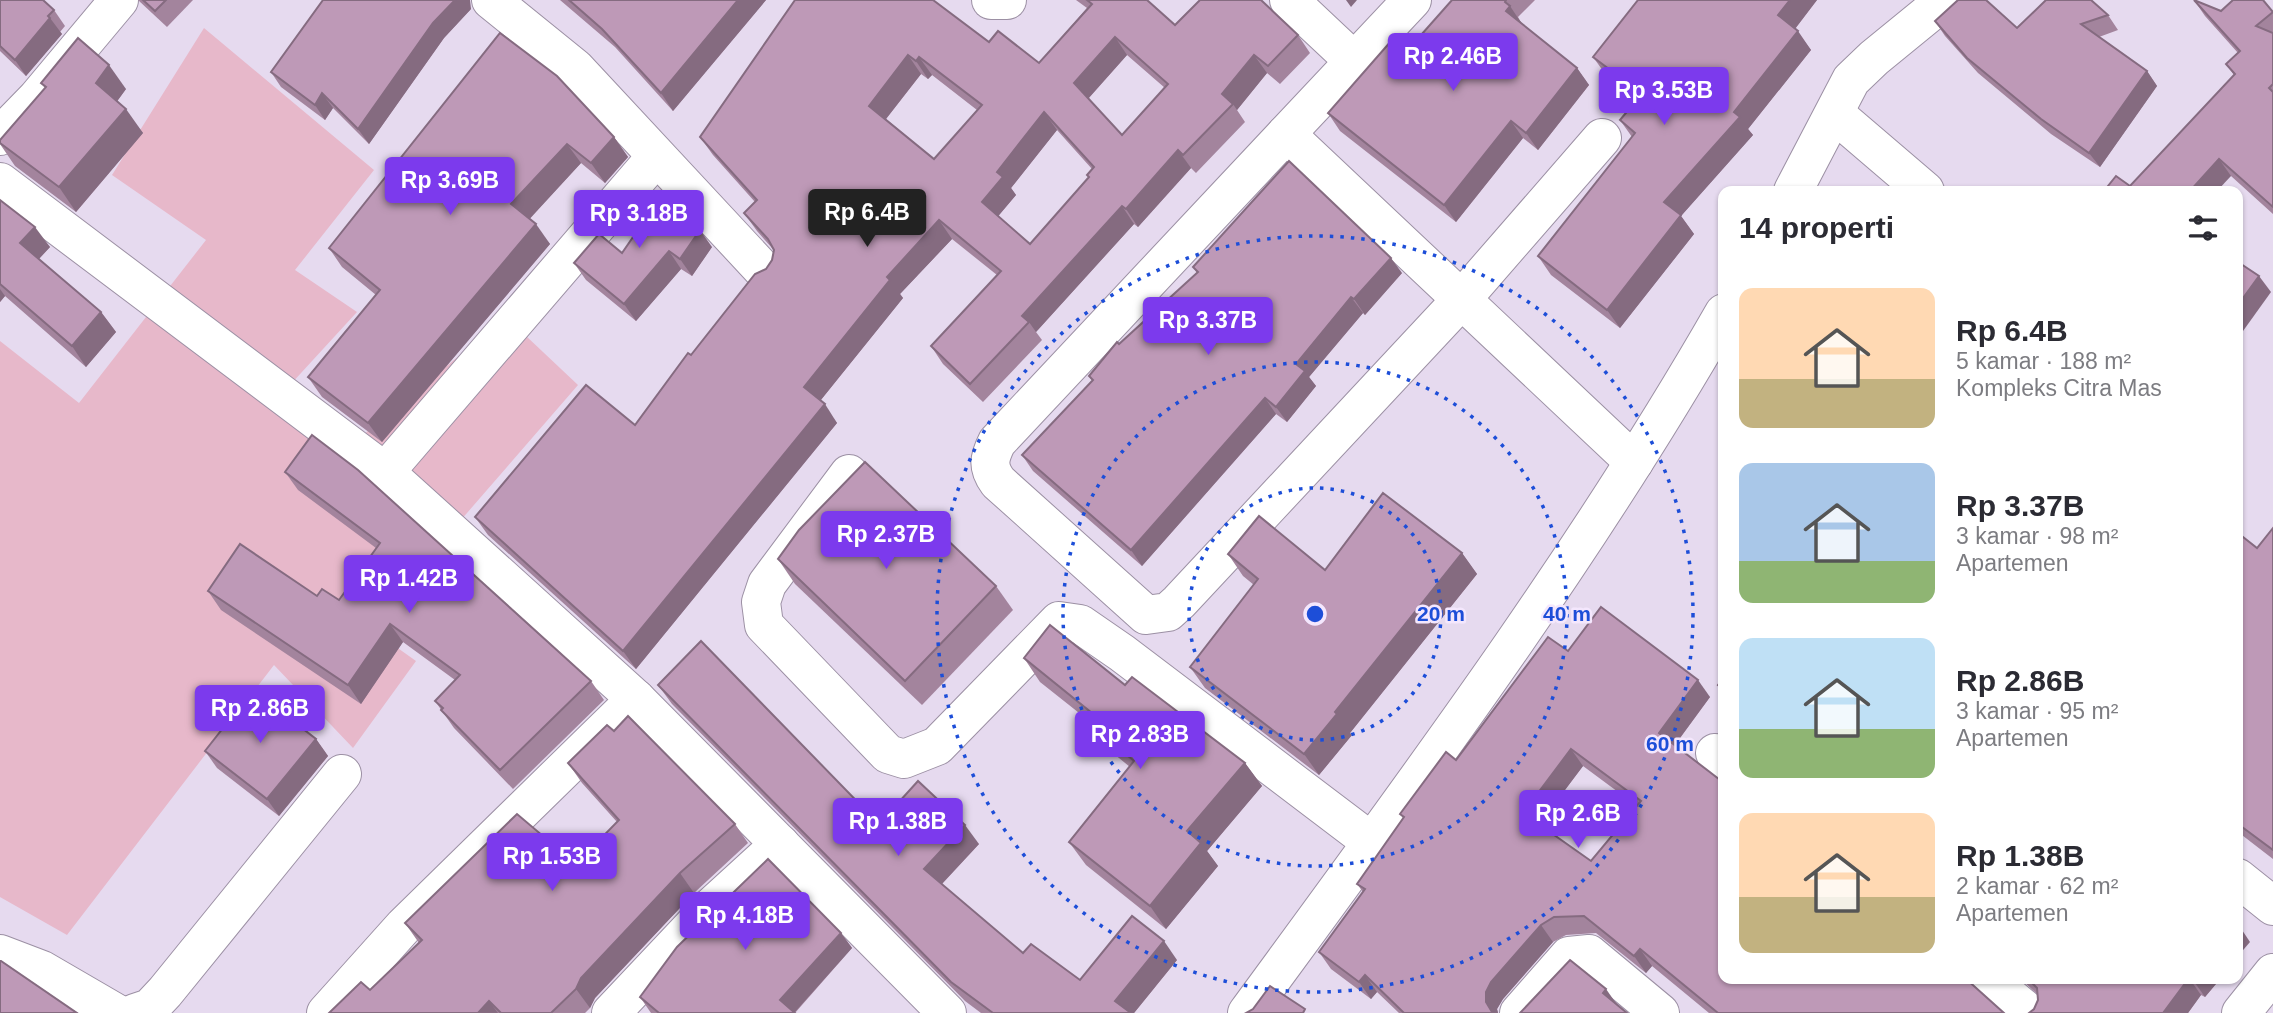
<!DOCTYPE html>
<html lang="id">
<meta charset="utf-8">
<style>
body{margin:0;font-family:Helvetica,sans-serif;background:#f7f7f7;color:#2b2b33;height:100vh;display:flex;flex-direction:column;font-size:26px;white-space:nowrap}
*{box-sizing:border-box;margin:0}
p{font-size:23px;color:#7c7c81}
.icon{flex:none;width:38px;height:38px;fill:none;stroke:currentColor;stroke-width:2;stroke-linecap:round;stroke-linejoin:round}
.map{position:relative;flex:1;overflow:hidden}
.sheet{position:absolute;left:1718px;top:186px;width:525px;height:798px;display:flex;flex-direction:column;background:#fff;border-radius:14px;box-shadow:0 2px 5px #0004}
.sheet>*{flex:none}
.price{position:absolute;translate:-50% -60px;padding:0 16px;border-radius:7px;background:#7c3aed;color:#fff;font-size:23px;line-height:46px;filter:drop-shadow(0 2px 4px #0008)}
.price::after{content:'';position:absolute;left:50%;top:42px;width:21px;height:16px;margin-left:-10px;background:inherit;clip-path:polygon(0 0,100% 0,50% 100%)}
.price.current{background:#222;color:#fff}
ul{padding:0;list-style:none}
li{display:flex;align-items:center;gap:21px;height:175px;padding:0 21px}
li span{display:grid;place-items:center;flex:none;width:196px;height:140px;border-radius:14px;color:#555}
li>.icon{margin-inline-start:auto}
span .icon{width:84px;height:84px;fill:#fffc;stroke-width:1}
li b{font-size:30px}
h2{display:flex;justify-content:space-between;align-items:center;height:84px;padding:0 21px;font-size:30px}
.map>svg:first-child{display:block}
.green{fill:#e7b8ca}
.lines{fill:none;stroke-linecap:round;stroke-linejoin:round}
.minor-casing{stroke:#9c90a4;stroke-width:40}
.minor{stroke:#fff;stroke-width:38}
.wall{fill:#a3849d;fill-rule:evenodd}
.shaded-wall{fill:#856b80}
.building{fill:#be99b7;stroke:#856b80;stroke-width:2;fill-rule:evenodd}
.ring{fill:none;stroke:#1d4ed8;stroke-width:3.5;stroke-dasharray:3.5 7}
.centre{fill:#1d4ed8;stroke:#f4e7fd;stroke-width:3.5}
.ring-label{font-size:21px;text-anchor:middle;font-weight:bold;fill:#1d4ed8;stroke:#f4e7fd;stroke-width:5;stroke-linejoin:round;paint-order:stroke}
</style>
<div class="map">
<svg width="2273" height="1013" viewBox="0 0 2273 1013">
<rect width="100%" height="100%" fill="#e6daef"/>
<polygon class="green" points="204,28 374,170 295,270 357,312 279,397 351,445 506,317 578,385 454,528 407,498 340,607 416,661 353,748 274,665 67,935 0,897 0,341 79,403 206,240 112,175"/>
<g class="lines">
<defs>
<g id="minor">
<polyline points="491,0 575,68 764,271"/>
<polyline points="991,0 1007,0"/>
<polyline points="1289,0 1354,61"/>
<polyline points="1412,0 1286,134 1634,462"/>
<polyline points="1835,114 1925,191"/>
<path d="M1286,134L997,442C989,458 987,467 998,482L1146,615L1168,612L1179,602L1461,300L1602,138"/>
<polyline points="0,136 37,98 119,0"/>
<polyline points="0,182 385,472 636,699 947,1013"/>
<polyline points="1793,191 1851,80 1874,58 1945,0"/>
<polyline points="385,472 656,157"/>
<polyline points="849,474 767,584 761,602 764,625 888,754 904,759 937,746 1059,621 1080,624 1122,653 1374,844"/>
<polyline points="1715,753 1724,761"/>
<polyline points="2238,878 2273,906"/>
<polyline points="0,954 42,970 116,1013"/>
<polyline points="1987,978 2029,1013"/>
<polyline points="135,1013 150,1008 165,992 342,774"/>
<polyline points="326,1013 404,926 636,699"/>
<polyline points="611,1013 710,908 780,844"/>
<path d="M1247,1013C1414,785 1583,559 1724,313"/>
<polyline points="1519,1013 1569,956 1589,954 1660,1013"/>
<polyline points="2241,1013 2273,973"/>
</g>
</defs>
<use href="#minor" class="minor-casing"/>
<use href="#minor" class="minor"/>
</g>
<g class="wall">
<polygon points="0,0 54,10 65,26 60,32 62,34 26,76 0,51"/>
<polygon points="138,0 193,0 167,27"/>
<polygon points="560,0 766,0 673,111 615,47"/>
<path d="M795,0L989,42L1039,63L1087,8L1076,0H1147L1175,25L1298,35L1310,53L1280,84L1267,73L1237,110L1245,122L1196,173L1191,168L1138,227L1134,224L1036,332L1042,340L983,402L943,364L931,346L997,275L952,239L900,294L903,298L820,401L837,423L636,669L488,535L475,517L635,425L691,355L766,269L772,260L774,250L772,248L757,231L744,213L755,202L713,155L700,137ZM1127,55L1165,88L1122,135L1088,99ZM921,74L928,79L932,75L977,110L934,159L886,119ZM1057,130L1092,169L1087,175L1089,178L1030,244L998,216L1016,195L1011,188Z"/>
<polygon points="1452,0 1535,0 1518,17 1522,24 1577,68 1589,85 1538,150 1523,138 1456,222 1340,131 1328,113 1406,52"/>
<polygon points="1638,0 1817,0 1795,29 1811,50 1748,129 1753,135 1681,216 1694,234 1620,328 1551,275 1538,256 1632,137 1620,120 1638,99 1606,75 1593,57"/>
<polygon points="2194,0 2221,11 2273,12 2273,214 2231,176 2130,186 2234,75 2226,64 2238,53 2205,16"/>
<polygon points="471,9 444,38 369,144 333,108 325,120 281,87 271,72"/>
<polygon points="2108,15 2118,30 2099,37 2147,71 2157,86 2100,167 2051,134 1978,73 1945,36 1935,21 2017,28"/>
<polygon points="500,33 614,137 628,157 605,183 581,163 529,219 550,244 382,442 322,397 308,377 376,295 342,267 329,248"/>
<polygon points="41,83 126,89 117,101 143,133 76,212 15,166 0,144 0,140 45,88"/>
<polygon points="0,200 50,247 39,259 101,312 116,332 86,367 5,296 0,302"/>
<polygon points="712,247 692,276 681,269 636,321 586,280 574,263"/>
<polygon points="1193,267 1402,273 1365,315 1363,313 1309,377 1316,386 1287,422 1276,414 1142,566 1033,471 1022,455 1092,381 1089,376 1119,344 1197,273"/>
<polygon points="285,472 591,681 604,700 513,789 454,728 435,701 455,680 403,642 361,704 221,610 208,591 317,596 339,600 376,548 298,490"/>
<polygon points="2273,528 2273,859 2238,832 2238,533 2257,548"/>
<polygon points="1462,553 1477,574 1350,733 1352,735 1319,775 1205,688 1190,667 1254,585 1243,576 1228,554 1325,570"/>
<polygon points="778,559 996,586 1013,610 922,705 795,584"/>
<path d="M1568,651L1710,697L1675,745L1966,978L2004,1013H1709L1652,966L1646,973L1596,933L1566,935L1553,942L1503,999L1497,1009L1498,1013H1399L1377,992L1371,999L1331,969L1319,952L1363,892L1357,884L1403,818L1400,814ZM1583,766L1637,806L1591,861L1539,824Z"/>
<polygon points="1024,658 1125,685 1245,763 1262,786 1207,851 1218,866 1166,929 1086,865 1069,842 1130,767 1108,749 1092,725 1093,724 1040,682"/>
<polygon points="658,685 879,824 979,844 942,884 1023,953 1080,980 1177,960 1134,1013 981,1013 965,1001 672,704"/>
<polygon points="614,731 735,824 748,843 694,893 595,998 590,1008 585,1013 329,1013 370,990 419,943 405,923 576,864 617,822 582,783 568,763"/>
<polygon points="316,739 328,756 279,816 217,768 205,751"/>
<polygon points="841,933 852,948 795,1013 651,1013 640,997"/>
<polygon points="2020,978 2221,978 2205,997 2201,995 2188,1013 2029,1013 2034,1009 2038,1000 2038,995"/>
</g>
<g class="shaded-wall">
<polygon points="455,0 470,0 471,9 444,38 369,144 358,129 433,23"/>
<polygon points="738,0 766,0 673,111 661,93"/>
<polygon points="1346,0 1357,0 1351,7"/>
<polygon points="1790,0 1817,0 1791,34 1778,15"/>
<polygon points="1510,6 1522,24 1518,29 1506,11"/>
<polygon points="50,18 62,34 26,76 15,60"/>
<polygon points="1798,31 1811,50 1748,129 1753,135 1681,216 1694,234 1620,328 1607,310 1664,202"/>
<polygon points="1115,37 1127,55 1086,101 1074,83"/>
<polygon points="908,55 921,74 882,124 869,106"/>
<polygon points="1254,55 1267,73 1237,110 1233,104 1222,94"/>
<polygon points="919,57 932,75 928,79 916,61"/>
<polygon points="109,65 126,89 113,107 96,83"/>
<polygon points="1577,68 1589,85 1538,150 1526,133"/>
<polygon points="2147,71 2157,86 2100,167 2089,153"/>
<polygon points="322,93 333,108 325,120 315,105"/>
<polygon points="126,109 143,133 76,212 59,187"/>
<polygon points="1044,112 1057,130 1011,188 1016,195 995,220 982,202 997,172"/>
<polygon points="1511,121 1523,138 1456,222 1444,205"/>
<polygon points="614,137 628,157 605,183 591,163"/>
<polygon points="567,144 581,163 525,224 511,204"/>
<polygon points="1178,150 1191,168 1138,227 1126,209"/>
<polygon points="2219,159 2231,176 2217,191 2190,191"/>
<polygon points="1122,206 1134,224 1036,332 1029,322 1022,316"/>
<polygon points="939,220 952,239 900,294 903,298 816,406 804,387 887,277"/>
<polygon points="536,224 550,244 382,442 368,423"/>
<polygon points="35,227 50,247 35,263 20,243"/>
<polygon points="700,230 712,247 692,276 680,259"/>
<polygon points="669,251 681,269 636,321 624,304"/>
<polygon points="1391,258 1402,273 1365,315 1354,299"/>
<polygon points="2259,276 2271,292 2238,338 2238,305"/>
<polygon points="0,289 5,296 0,302"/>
<polygon points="1351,297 1363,313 1309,377 1316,386 1287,422 1276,407 1296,364"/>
<polygon points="101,312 116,332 86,367 72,346"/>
<polygon points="1265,398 1276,414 1142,566 1131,550"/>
<polygon points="825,404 837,423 636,669 623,651"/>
<polygon points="1462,553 1477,574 1350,733 1352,735 1319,775 1304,754 1335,712"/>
<polygon points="390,624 403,642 361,704 348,685"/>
<polygon points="1698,680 1710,697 1671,750 1659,733"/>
<polygon points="316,739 328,756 279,816 267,799"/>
<polygon points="1571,749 1583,766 1535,830 1523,813"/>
<polygon points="1245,763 1262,786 1207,851 1218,866 1166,929 1150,906 1187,831"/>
<polygon points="965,825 979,844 938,888 924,869"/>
<polygon points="680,873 694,893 595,998 590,1008 576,989 581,978"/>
<polygon points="2238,924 2250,942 2238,956"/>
<polygon points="1541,925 1553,942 1503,999 1497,1009 1498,1013 1493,1013 1486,1002 1486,992 1491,982"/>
<polygon points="841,933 852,948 794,1013 780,1000"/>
<polygon points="1164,941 1177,960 1134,1013 1123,1013 1115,1001"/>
<polygon points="1640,949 1652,966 1646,973 1634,956"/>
<polygon points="1365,975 1377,992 1371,999 1359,982"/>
<polygon points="2189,978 2201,995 2188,1013 2163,1013"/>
<polygon points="2195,978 2221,978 2205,997 2193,980"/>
<polygon points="1606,989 1618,1006 1603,993"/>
<polygon points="489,1001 498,1013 478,1013"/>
</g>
<g class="building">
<polygon points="0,0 43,0 54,10 48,16 50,18 15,60 0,46"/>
<polygon points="143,0 166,0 155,11"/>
<polygon points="323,0 455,0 433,23 358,129 322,93 315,105 271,72"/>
<polygon points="569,0 738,0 661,93 602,29"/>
<path d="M795,0H933L989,42L998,31L1039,63L1092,4L1087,0H1147L1175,25L1200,0H1261L1298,35L1268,66L1254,55L1222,94L1233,104L1183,155L1178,150L1126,209L1122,206L1022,316L1029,322L970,384L931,346L1001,271L939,220L887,277L890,280L804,387L825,404L623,651L475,517L586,385L635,425L688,353L691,355L755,274L766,269L772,260L774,250L768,239L744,213L757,200L700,137ZM1115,37L1168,84L1122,135L1074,83ZM908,55L916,61L919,57L982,105L934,159L869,106ZM1044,112L1094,167L1087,175L1089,177L1030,244L982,202L1003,177L997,172Z"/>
<polygon points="1452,0 1506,0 1505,2 1510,6 1506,11 1577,68 1526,133 1511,121 1444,205 1328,113 1392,40 1406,52"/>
<polygon points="1638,0 1790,0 1778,15 1798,31 1734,112 1740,117 1664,202 1681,215 1607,310 1538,256 1635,133 1620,120 1642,94 1593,57"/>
<polygon points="1958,0 1986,0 2017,28 2046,0 2091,0 2108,15 2081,24 2147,71 2089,153 2041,119 1967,58 1935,21"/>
<polygon points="2194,0 2221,11 2233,0 2263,0 2273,12 2256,26 2273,33 2273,84 2269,88 2273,92 2273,207 2219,159 2190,191 2104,191 2116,176 2130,186 2235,74 2226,64 2240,51"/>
<polygon points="500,33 557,76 614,137 591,163 567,144 511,204 536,224 368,423 308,377 380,290 329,248"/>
<polygon points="78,38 109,65 96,83 126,109 59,187 0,143 0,140 46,87 41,83"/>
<polygon points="1289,161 1391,258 1354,299 1351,297 1296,364 1305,371 1276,407 1265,398 1131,550 1022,455 1093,380 1089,376 1117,342 1119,344 1198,272 1193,267"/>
<polygon points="664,192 700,230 680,259 669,251 624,304 574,263 599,234 622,253"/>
<polygon points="0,200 35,227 20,243 101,312 72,346 0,284"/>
<polygon points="2238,262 2259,276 2238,305"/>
<polygon points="312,435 358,470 591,681 500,770 441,710 443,708 435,701 460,675 390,624 348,685 208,591 240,544 317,596 322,589 339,600 380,543 285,472"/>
<polygon points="865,462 996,586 905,681 778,559 799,530"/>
<polygon points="1383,493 1462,553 1335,712 1337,714 1304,754 1190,667 1258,579 1228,554 1259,516 1325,570"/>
<polygon points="2273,528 2273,850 2238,824 2238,533 2257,548"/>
<path d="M1601,607L1698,680L1659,733L1724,783V978H1965L2004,1013H1718L1640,949L1634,956L1584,916L1554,917L1541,925L1491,982L1486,992V1002L1492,1012L1494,1013H1404L1365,975L1359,982L1319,952L1365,889L1357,884L1404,817L1400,814L1446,752L1456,760L1548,637L1568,651ZM1571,749L1641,801L1591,861L1523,813Z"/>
<polygon points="1050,625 1125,685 1132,677 1245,763 1187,831 1201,843 1150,906 1069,842 1134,761 1092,725 1098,718 1024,658"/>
<polygon points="701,641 879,824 918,781 965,825 924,869 1023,953 1031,944 1080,980 1132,916 1164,941 1115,1001 1131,1013 993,1013 951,982 658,685"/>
<polygon points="1724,677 1724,690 1718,685"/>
<polygon points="253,690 316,739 267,799 205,751"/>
<polygon points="628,716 735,824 680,873 581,978 576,989 551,1013 501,1013 489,1001 478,1013 329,1013 361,982 370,990 422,940 405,923 517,814 576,864 619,820 568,763 607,725 614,731"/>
<polygon points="768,859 841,933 780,1000 795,1013 659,1013 640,997 677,947"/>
<polygon points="1570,960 1606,989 1603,993 1627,1013 1520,1013"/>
<polygon points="0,961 1,961 77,1013 0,1013"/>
<polygon points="2027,978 2189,978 2163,1013 2029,1013 2034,1009 2038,1000 2037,988"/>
<polygon points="1270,986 1305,1009 1303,1013 1246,1013 1253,1009"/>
</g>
<g class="ring">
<circle cx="1315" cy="614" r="126"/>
<circle cx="1315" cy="614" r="252"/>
<circle cx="1315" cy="614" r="378"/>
</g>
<circle cx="1315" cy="614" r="10" class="centre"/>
<g class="ring-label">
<text x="1441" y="621">20 m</text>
<text x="1567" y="621">40 m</text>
<text x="1670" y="751">60 m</text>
</g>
</svg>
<b class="price" style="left:1453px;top:93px">Rp 2.46B</b>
<b class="price" style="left:1664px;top:127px">Rp 3.53B</b>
<b class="price" style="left:450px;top:217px">Rp 3.69B</b>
<b class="price current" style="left:867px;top:249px">Rp 6.4B</b>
<b class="price" style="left:639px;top:250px">Rp 3.18B</b>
<b class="price" style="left:1208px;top:357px">Rp 3.37B</b>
<b class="price" style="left:886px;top:571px">Rp 2.37B</b>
<b class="price" style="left:409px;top:615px">Rp 1.42B</b>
<b class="price" style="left:260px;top:745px">Rp 2.86B</b>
<b class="price" style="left:1140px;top:771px">Rp 2.83B</b>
<b class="price" style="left:1578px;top:850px">Rp 2.6B</b>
<b class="price" style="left:898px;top:858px">Rp 1.38B</b>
<b class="price" style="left:552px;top:893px">Rp 1.53B</b>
<b class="price" style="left:745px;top:952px">Rp 4.18B</b>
<section class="sheet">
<h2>14 properti<svg class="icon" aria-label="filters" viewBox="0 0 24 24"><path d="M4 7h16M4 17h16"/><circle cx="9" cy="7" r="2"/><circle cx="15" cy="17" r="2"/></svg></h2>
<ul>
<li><span style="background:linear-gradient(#ffd9b3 65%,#c2b280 0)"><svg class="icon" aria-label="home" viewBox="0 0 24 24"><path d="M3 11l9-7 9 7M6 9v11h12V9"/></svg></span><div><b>Rp 6.4B</b><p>5 kamar · 188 m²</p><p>Kompleks Citra Mas</p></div></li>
<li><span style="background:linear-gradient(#a9c7e8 70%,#8fb573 0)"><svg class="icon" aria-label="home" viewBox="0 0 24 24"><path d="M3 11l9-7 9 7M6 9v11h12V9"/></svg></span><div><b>Rp 3.37B</b><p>3 kamar · 98 m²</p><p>Apartemen</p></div></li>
<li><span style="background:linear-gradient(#bfe0f5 65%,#8fb573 0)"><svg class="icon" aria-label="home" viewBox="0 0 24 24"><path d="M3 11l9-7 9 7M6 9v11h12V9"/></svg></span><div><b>Rp 2.86B</b><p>3 kamar · 95 m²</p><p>Apartemen</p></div></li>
<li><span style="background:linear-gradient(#ffd9b3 60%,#c2b280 0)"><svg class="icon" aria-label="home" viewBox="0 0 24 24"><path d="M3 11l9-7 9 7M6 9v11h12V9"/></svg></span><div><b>Rp 1.38B</b><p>2 kamar · 62 m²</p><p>Apartemen</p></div></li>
</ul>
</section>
</div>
